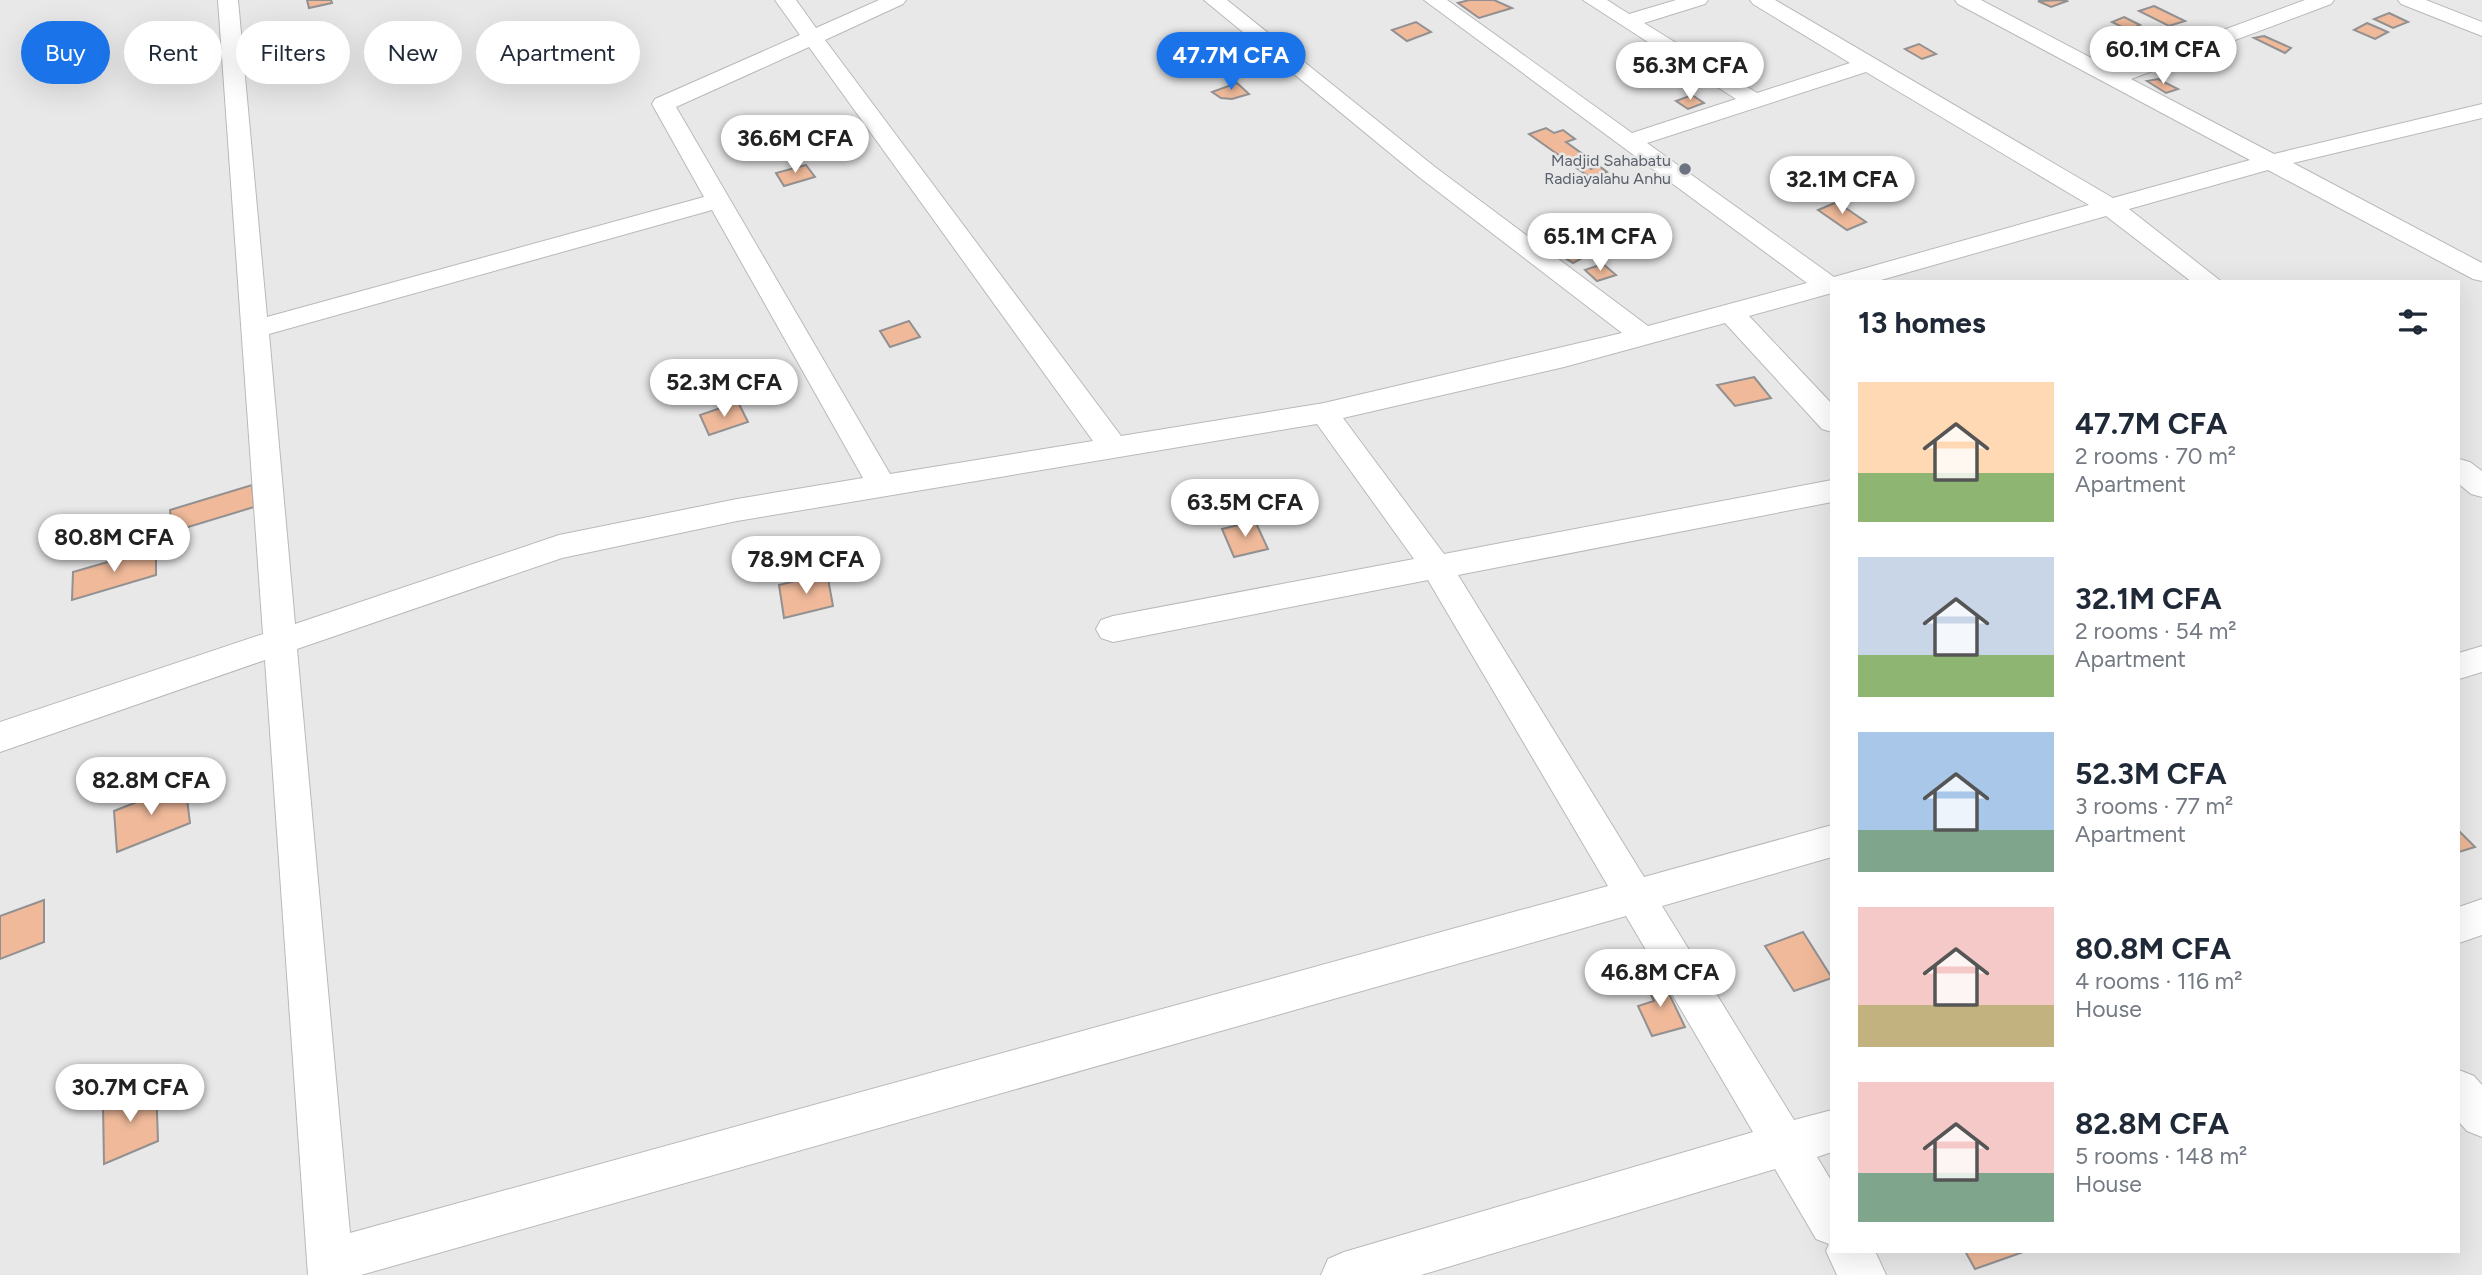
<!DOCTYPE html>
<meta charset="utf-8">
<style>
body{margin:0;font-family:Figtree,sans-serif;background:#f6f6f7;color:#1f2937;height:100vh;display:flex;flex-direction:column;font-size:26px;white-space:nowrap}
*{box-sizing:border-box;margin:0}
p{font-size:23px;color:#747a83}
.icon{flex:none;width:38px;height:38px;fill:none;stroke:currentColor;stroke-width:2;stroke-linecap:round;stroke-linejoin:round}
.map{position:relative;flex:1;overflow:hidden}
.panel{position:absolute;left:1830px;top:280px;width:630px;height:973px;display:flex;flex-direction:column;background:#fff;border-radius:0px;box-shadow:0 7px 28px #0002}
.panel>*{flex:none}
.banner{position:absolute;left:21px;top:21px;width:665px;height:63px;display:flex;gap:14px}
.price{position:absolute;translate:-50% -60px;padding:0 16px;border-radius:24px;background:#fff;color:#222;font-size:23px;line-height:46px;filter:drop-shadow(0 2px 4px #0008)}
.price::after{content:'';position:absolute;left:50%;top:42px;width:21px;height:16px;margin-left:-10px;background:inherit;clip-path:polygon(0 0,100% 0,50% 100%)}
.price.on{background:#1a73e8;color:#fff}
ul{padding:0;list-style:none}
li{display:flex;align-items:center;gap:21px;height:175px;padding:0 28px}
li span{display:grid;place-items:center;flex:none;width:196px;height:140px;border-radius:0px;color:#555}
li>.icon{margin-inline-start:auto}
span .icon{width:84px;height:84px;fill:#fffc;stroke-width:1}
li b{font-size:30px}
h2{display:flex;justify-content:space-between;align-items:center;height:84px;padding:0 28px;font-size:30px}
.tag{padding:0 24px;border-radius:32px;background:#fff;box-shadow:0 7px 28px #0002;font-size:24px;line-height:63px}
.tag.on{background:#1a73e8;color:#fff}
.map>svg:first-child{display:block}
.building{fill:#efb99a;stroke:#929090;stroke-width:2}
.lines{fill:none;stroke-linecap:round;stroke-linejoin:round}
.minor-casing{stroke:#b9b9ba;stroke-width:2}
.minor{fill:#fff;fill-rule:evenodd}
.worship-dot{fill:#6b7280;stroke:#e8e8e9;stroke-width:2.5}
.labels{text-anchor:middle;stroke-width:5;stroke-linejoin:round;paint-order:stroke}
.far-worship-label{font-size:16px;fill:#5b616d;stroke:#e8e8e9;text-anchor:end}
</style>
<div class="map">
<svg width="2482" height="1275" viewBox="0 0 2482 1275">
<rect width="100%" height="100%" fill="#e8e8e9"/>
<g class="building">
<polygon points="307,0 331,0 332,3 309,8"/>
<polygon points="1469,0 1494,0 1512,8 1479,18 1458,3"/>
<polygon points="2065,0 2067,1 2051,7 2038,1"/>
<polygon points="2154,6 2185,21 2169,26 2139,11"/>
<polygon points="2389,13 2408,22 2393,28 2374,19"/>
<polygon points="2124,17 2140,25 2128,30 2112,22"/>
<polygon points="1416,22 1431,32 1407,41 1392,30"/>
<polygon points="2367,23 2388,32 2375,39 2354,30"/>
<polygon points="2264,36 2291,48 2285,53 2254,38"/>
<polygon points="1919,44 1936,54 1922,59 1905,49"/>
<polygon points="2158,79 2178,89 2166,93 2147,81"/>
<polygon points="1237,83 1249,94 1232,99 1221,98 1212,92"/>
<polygon points="1692,95 1704,103 1688,109 1676,101"/>
<polygon points="1546,128 1554,133 1563,130 1575,139 1566,142 1584,155 1567,161 1529,134"/>
<polygon points="1584,164 1591,169 1599,166 1607,172 1591,178 1575,167"/>
<polygon points="806,165 815,177 784,186 776,173"/>
<polygon points="1837,202 1866,222 1847,230 1818,210"/>
<polygon points="1573,230 1592,242 1582,247 1591,253 1573,263 1545,245"/>
<polygon points="1603,264 1616,275 1597,281 1585,270"/>
<polygon points="909,321 920,337 890,347 880,331"/>
<polygon points="1754,377 1771,398 1735,406 1717,385"/>
<polygon points="738,402 748,422 709,435 700,415"/>
<polygon points="252,485 254,507 172,532 170,510"/>
<polygon points="1255,521 1268,549 1234,557 1222,529"/>
<polygon points="156,548 156,575 72,600 73,572"/>
<polygon points="827,573 833,606 784,618 779,585"/>
<polygon points="185,783 190,823 117,852 114,811"/>
<polygon points="2459,831 2475,847 2459,852"/>
<polygon points="44,900 44,942 0,959 0,916"/>
<polygon points="1803,932 1832,978 1794,991 1765,946"/>
<polygon points="1660,975 1685,1027 1652,1036 1638,1006 1654,1001 1643,979"/>
<polygon points="156,1084 158,1141 104,1164 103,1105"/>
<polygon points="1965,1251 2026,1251 1975,1269"/>
</g>
<g class="lines">
<defs>
<g id="minor">
<path d="M218,0H238L267,317L704,197L652,104L655,99L800,35L775,0H796L816,28L879,0H906L903,4L825,40L1121,436L1324,403L1622,333L1419,177L1204,0H1227L1435,167L1648,326L1807,283L1424,0H1447L1632,133L1736,99L1583,0H1607L1629,14L1676,0H1708L1705,4L1644,23L1757,93L1850,63L1753,4L1750,0H1775L2113,198L2250,160L1958,4L1955,0H1981L2114,70L2305,0H2334L2331,4L2131,79L2274,154L2482,104V118L2293,163L2482,263V281L2473,279L2268,170L2129,209L2222,282H2192L2106,216L1874,282H1832V293L1749,316L1832,404V432L1822,429L1725,323L1564,367L1343,418L1444,554L1832,480V502L1458,575L1644,877L1832,825V857L1662,906L1794,1120L1832,1110V1152L1817,1157L1832,1182V1251H1875L1886,1275H1837L1826,1251L1829,1244L1816,1239L1775,1169L1421,1275H1321L1328,1259L1344,1252L1753,1132L1626,916L361,1275H308L265,660L0,752V722L263,634ZM809,47L1093,441L890,474L676,107ZM1866,72L2089,205L1834,277L1647,143ZM712,210L863,478L737,499L559,535L295,624L269,334ZM1317,424L1414,559L1113,616L1101,620L1096,629L1101,638L1113,642L1428,580L1608,886L350,1233L297,649L562,558L737,521Z"/>
<polygon points="2398,0 2426,0 2482,22 2482,36 2401,4"/>
<polygon points="2459,459 2470,462 2482,471 2482,497 2471,494 2459,484"/>
<polygon points="2482,646 2482,672 2459,679 2459,653"/>
<polygon points="2482,899 2482,935 2459,943 2459,907"/>
<polygon points="2459,1070 2474,1076 2482,1085 2482,1137 2467,1131 2459,1122"/>
</g>
</defs>
<use href="#minor" class="minor-casing"/>
<use href="#minor" class="minor"/>
</g>
<circle class="worship-dot" cx="1685" cy="169" r="7"/>
<g class="labels">
<g class="far-worship-label">
<text x="1671" y="166">Madjid Sahabatu<tspan x="1671" dy="18">Radiayalahu Anhu</tspan></text>
</g>
</g>
</svg>
<b class="price" style="left:2163px;top:86px">60.1M CFA</b>
<b class="price on" style="left:1231px;top:92px">47.7M CFA</b>
<b class="price" style="left:1690px;top:102px">56.3M CFA</b>
<b class="price" style="left:795px;top:175px">36.6M CFA</b>
<b class="price" style="left:1842px;top:216px">32.1M CFA</b>
<b class="price" style="left:1600px;top:273px">65.1M CFA</b>
<b class="price" style="left:724px;top:419px">52.3M CFA</b>
<b class="price" style="left:1245px;top:539px">63.5M CFA</b>
<b class="price" style="left:114px;top:574px">80.8M CFA</b>
<b class="price" style="left:806px;top:596px">78.9M CFA</b>
<b class="price" style="left:151px;top:817px">82.8M CFA</b>
<b class="price" style="left:1660px;top:1009px">46.8M CFA</b>
<b class="price" style="left:130px;top:1124px">30.7M CFA</b>
<div class="banner">
<a class="tag on">Buy</a>
<a class="tag">Rent</a>
<a class="tag">Filters</a>
<a class="tag">New</a>
<a class="tag">Apartment</a>
</div>
<section class="panel">
<h2>13 homes<svg class="icon" aria-label="filters" viewBox="0 0 24 24"><path d="M4 7h16M4 17h16"/><circle cx="9" cy="7" r="2"/><circle cx="15" cy="17" r="2"/></svg></h2>
<ul>
<li><span style="background:linear-gradient(#ffd9b3 65%,#8fb573 0)"><svg class="icon" aria-label="home" viewBox="0 0 24 24"><path d="M3 11l9-7 9 7M6 9v11h12V9"/></svg></span><div><b>47.7M CFA</b><p>2 rooms · 70 m²</p><p>Apartment</p></div></li>
<li><span style="background:linear-gradient(#c9d6e8 70%,#8fb573 0)"><svg class="icon" aria-label="home" viewBox="0 0 24 24"><path d="M3 11l9-7 9 7M6 9v11h12V9"/></svg></span><div><b>32.1M CFA</b><p>2 rooms · 54 m²</p><p>Apartment</p></div></li>
<li><span style="background:linear-gradient(#a9c7e8 70%,#7fa58c 0)"><svg class="icon" aria-label="home" viewBox="0 0 24 24"><path d="M3 11l9-7 9 7M6 9v11h12V9"/></svg></span><div><b>52.3M CFA</b><p>3 rooms · 77 m²</p><p>Apartment</p></div></li>
<li><span style="background:linear-gradient(#f6c9c9 70%,#c2b280 0)"><svg class="icon" aria-label="home" viewBox="0 0 24 24"><path d="M3 11l9-7 9 7M6 9v11h12V9"/></svg></span><div><b>80.8M CFA</b><p>4 rooms · 116 m²</p><p>House</p></div></li>
<li><span style="background:linear-gradient(#f6c9c9 65%,#7fa58c 0)"><svg class="icon" aria-label="home" viewBox="0 0 24 24"><path d="M3 11l9-7 9 7M6 9v11h12V9"/></svg></span><div><b>82.8M CFA</b><p>5 rooms · 148 m²</p><p>House</p></div></li>
</ul>
</section>
</div>
